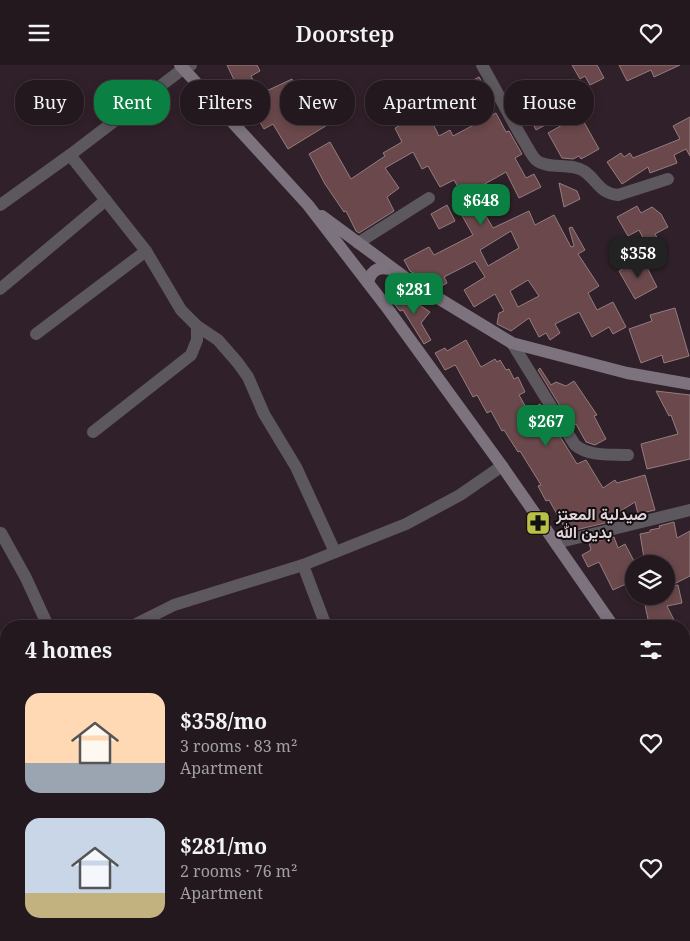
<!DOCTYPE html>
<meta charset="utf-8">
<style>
body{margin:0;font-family:"Noto Serif",Vazirmatn,serif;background:#30252c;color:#f1f3f6;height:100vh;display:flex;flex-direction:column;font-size:19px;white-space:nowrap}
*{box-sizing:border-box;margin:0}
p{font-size:16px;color:#a3a0a4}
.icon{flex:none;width:28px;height:28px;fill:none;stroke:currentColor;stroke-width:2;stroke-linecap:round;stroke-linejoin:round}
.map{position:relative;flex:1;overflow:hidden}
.details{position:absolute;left:0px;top:555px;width:690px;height:321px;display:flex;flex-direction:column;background:#24181f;border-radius:20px 20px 0 0;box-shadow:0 2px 8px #0003,0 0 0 1px #41373d}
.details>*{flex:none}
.guide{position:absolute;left:15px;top:15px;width:660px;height:45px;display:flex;gap:10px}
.fabs{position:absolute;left:625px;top:490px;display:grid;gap:10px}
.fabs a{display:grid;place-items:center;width:50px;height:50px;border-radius:50%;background:#24181f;box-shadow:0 2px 8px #0003,0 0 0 1px #41373d;font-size:25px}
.price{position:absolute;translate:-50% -42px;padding:0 11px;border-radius:10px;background:#0b8043;color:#fff;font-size:16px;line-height:32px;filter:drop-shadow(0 1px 2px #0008)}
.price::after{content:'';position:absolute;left:50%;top:30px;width:15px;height:11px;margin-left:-8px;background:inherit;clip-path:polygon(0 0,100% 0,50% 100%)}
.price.selected{background:#222;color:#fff}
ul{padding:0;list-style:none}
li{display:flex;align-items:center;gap:15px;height:125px;padding:0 25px}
li span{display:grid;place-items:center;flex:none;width:140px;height:100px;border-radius:15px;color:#555}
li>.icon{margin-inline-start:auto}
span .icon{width:60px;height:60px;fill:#fffc;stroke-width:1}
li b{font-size:21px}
h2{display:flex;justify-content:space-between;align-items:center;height:60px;padding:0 25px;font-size:21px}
.tag{padding:0 18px;border-radius:20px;background:#24181f;box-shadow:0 2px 8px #0003,0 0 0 1px #41373d;font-size:18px;line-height:45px}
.tag.selected{background:#0b8043;color:#fff}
header{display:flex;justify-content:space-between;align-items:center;height:65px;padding:0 25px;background:#24181f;font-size:22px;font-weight:600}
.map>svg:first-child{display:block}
.building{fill:#6a484b;stroke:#947d7f;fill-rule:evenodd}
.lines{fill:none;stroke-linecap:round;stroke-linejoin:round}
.street{stroke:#5d585e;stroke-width:12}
.secondary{stroke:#7c737e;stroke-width:12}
.labels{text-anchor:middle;stroke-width:4;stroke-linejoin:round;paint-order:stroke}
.poi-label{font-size:16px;font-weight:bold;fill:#dfd4d9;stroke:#140d10;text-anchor:start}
</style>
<header><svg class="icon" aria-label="menu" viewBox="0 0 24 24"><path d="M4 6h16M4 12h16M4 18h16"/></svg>Doorstep<svg class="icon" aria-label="heart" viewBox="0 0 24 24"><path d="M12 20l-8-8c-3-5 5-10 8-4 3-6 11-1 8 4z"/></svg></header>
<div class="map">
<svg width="690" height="876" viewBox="0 0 690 876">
<rect width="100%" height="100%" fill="#302029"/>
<g class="building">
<polygon points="227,0 257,0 260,6 251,11 260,29 292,14 302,37 325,23 342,51 288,84 273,59 264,64 248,37 245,38"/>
<polygon points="572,0 597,0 604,13 590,20 585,11 580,14"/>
<polygon points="619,0 680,0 654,12 651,5 627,16"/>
<polygon points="479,12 487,26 462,40 464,42 451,49 449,44 437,50 430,36 437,32 439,34"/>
<polygon points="537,23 545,41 540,43 547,59 536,65 528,49 524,51 515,33"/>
<path d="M427,47L439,71L450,65L453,71L496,48L506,67L509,66L522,89L515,93L526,113L534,109L541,122L519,133L506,107L483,120L494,140L483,146L493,163L529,146L535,160L554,150L571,182L574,181L569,163L572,162L585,185L578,189L599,221L588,228L597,245L613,237L626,262L613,269L609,262L592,272L579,247L555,259L560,268L550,275L546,268L539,272L529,253L511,266L497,259L499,248L504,246L495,229L474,242L464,225L485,212L475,196L444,212L447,218L438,223L410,206L404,195L429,182L434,190L473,170L460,147L473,140L462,120L458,122L454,115L440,122L428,101L422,104L413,87L385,103L399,123L387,132L394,146L359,168L356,166L346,146L344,147L325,119L309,89L330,77L351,114L385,91L383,88L402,77L395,63ZM511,166L519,183L488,201L480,185ZM528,215L539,231L518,242L510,226Z"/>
<polygon points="580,50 599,84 581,94 579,91 573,94 562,93 548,68"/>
<polygon points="690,52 690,91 686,84 674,90 677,98 650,108 648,102 622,119 607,97 621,88 624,92 630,88 633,93 680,74 673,61"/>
<polygon points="559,118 577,126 580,134 564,142"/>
<polygon points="447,140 455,156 439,164 431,149"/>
<polygon points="637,141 641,148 652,142 661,149 668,162 655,169 660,178 649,184 639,165 628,171 617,152"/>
<polygon points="642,193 657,222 635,234 619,206"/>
<polygon points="403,229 430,247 421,258 431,275 424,279 403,245 400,246 395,240 395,235"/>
<polygon points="675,243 689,291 664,298 662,290 641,298 629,264 652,256 650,250"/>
<polygon points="466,275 481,302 495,294 497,297 500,295 506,305 509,304 514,314 518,312 525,327 519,330 528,346 540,339 577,399 586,395 603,423 615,415 617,418 645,410 655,445 638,449 635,437 608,454 609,457 567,467 549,435 546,436 538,421 541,420 520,386 518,387 504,365 502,366 491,346 487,348 477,330 473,332 456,301 455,300 445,305 435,288 445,283 447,286"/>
<polygon points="540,303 551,320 556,317 566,321 574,316 597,350 594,351 606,374 595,380 586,377 576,359 574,360 571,359 538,305"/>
<polygon points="656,326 690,330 690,394 647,404 641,379 678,369 671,350 669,351"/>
<polygon points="674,457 677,473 690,466 690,511 674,519 666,505 666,499 645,499 640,469 650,467 650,465 660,463 659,461"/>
<polygon points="614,472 618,483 625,479 634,496 634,514 625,516 626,519 613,525 599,497 588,502 582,490 591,485 589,478"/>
<polygon points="678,520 682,538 667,541 677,561 632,561 648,554 643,531 666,531 666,522"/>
</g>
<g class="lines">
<g class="street">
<path d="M482,0C497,26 510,53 525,78C528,83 532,91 536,95C548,105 570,97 584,106C598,116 599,128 618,130L668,114"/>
<polyline points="70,90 146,186 181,245 197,261 218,275 238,298 248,312 264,349 296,402 335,487"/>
<polyline points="0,140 70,90 184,3 191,0"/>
<polyline points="358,178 429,133"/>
<polyline points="0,224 106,135"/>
<polyline points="36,269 146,186"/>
<path d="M512,278L575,380C590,392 610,389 628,390"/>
<polyline points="93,367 191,290 197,275 197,261"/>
<polyline points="1,468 26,513 48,561"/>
<polyline points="556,478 690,445"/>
<polyline points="303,500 326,561"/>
<polyline points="132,561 174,540 303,500 406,459 460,430 502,401"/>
<polyline points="0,686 6,697"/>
<polyline points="0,761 6,760"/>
<polyline points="0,856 6,853"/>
<polyline points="287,870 290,876"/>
<polyline points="480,870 484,876"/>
<polyline points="257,876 271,870"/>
</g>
<g class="secondary">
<polyline points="180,0 308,140 385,240 502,401 613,561"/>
<polyline points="322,151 410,216 512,278 627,308 690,319"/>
<path d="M368,218C371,203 381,201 394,205"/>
<polyline points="684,668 690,678"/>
</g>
</g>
<defs>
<symbol id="pharmacy-square" viewBox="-11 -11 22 22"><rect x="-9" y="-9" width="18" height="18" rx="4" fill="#b9c046" stroke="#140d10"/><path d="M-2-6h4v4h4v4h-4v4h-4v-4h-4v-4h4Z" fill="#111"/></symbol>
</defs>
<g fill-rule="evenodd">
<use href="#pharmacy-square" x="524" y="444" width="28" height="28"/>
</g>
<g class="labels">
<g class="poi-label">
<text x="556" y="455">صيدلية المعتز<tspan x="556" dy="18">بدين الله</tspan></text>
</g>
</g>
</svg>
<div class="fabs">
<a><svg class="icon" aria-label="layers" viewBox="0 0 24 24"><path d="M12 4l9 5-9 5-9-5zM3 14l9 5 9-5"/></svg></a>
</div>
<b class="price" style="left:481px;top:161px">$648</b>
<b class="price selected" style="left:638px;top:214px">$358</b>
<b class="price" style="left:414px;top:250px">$281</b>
<b class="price" style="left:546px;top:382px">$267</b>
<div class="guide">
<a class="tag">Buy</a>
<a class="tag selected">Rent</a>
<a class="tag">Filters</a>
<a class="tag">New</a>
<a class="tag">Apartment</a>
<a class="tag">House</a>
</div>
<section class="details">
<h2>4 homes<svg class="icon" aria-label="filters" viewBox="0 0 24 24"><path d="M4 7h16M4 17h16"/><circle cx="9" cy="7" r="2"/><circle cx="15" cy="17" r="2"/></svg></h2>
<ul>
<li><span style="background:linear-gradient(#ffd9b3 70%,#9aa5b1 0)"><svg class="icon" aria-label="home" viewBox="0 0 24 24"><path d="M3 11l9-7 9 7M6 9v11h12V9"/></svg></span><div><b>$358/mo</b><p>3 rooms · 83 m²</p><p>Apartment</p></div><svg class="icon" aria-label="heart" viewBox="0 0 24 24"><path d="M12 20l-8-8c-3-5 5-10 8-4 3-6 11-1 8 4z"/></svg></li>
<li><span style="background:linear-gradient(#c9d6e8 75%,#c2b280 0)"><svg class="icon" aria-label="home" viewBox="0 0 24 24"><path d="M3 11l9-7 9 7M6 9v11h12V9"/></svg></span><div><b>$281/mo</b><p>2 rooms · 76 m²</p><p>Apartment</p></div><svg class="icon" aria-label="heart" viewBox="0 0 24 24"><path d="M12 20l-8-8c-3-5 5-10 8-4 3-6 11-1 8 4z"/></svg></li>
</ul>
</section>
</div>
